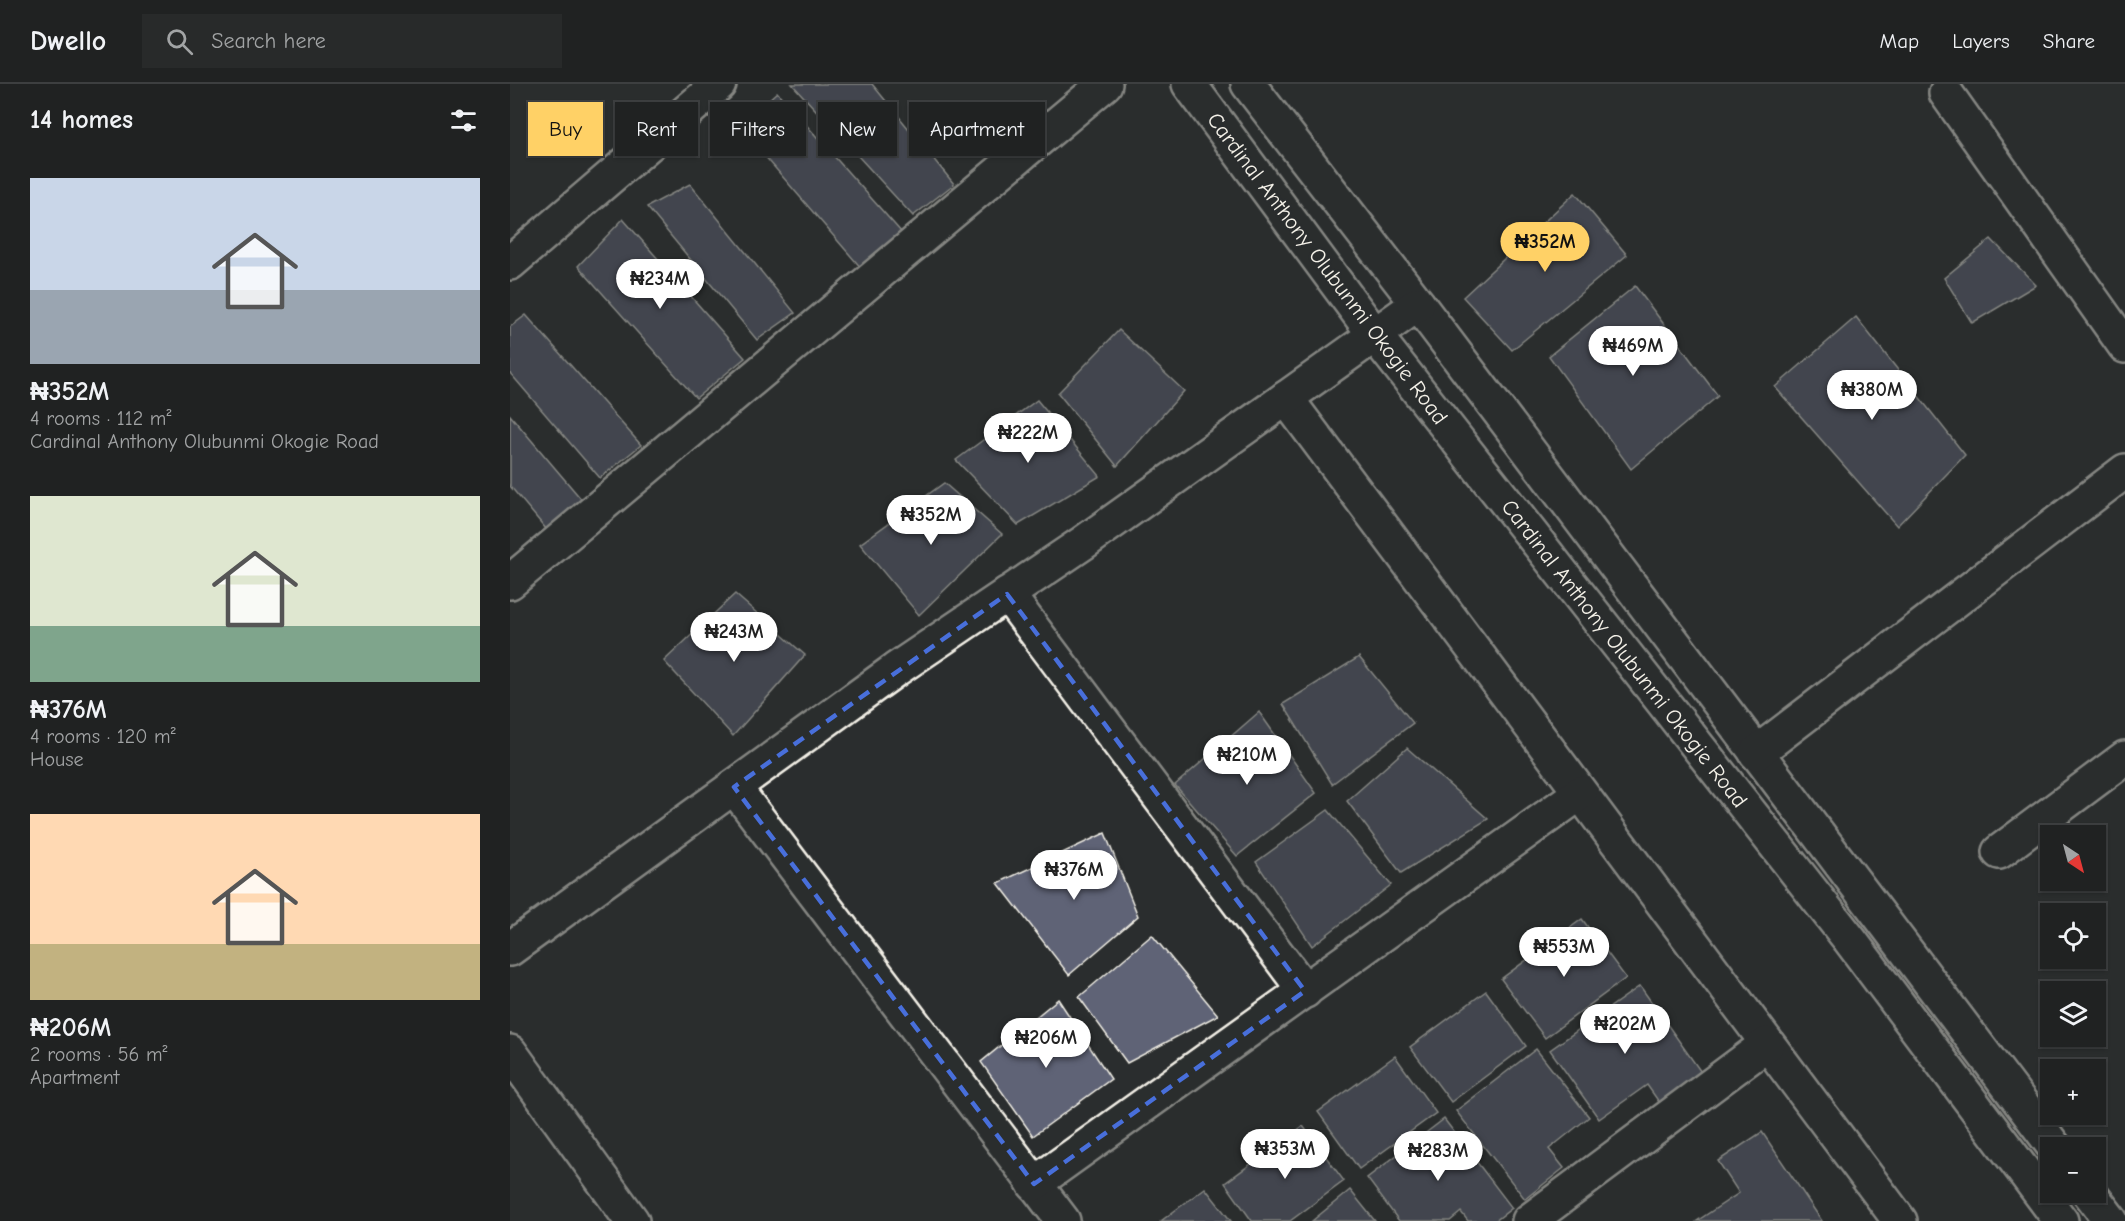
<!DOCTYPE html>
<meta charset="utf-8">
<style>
body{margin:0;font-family:"Comic Neue",sans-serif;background:#282a2a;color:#f1f3f6;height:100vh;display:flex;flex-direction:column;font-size:22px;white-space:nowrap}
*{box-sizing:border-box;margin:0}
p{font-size:20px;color:#a2a4a5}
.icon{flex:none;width:33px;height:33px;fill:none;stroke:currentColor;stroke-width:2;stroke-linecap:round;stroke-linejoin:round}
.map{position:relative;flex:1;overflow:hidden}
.panel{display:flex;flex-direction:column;background:#202222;width:510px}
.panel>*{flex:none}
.top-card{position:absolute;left:18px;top:18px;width:570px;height:54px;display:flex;gap:12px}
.needle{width:39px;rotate:144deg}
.fabs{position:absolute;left:1530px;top:741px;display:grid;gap:12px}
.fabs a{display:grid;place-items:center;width:66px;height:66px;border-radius:0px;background:#202222;box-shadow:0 2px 4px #0004,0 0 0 2px #3d3f40;font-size:30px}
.price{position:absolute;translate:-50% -51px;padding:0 14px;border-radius:21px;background:#fff;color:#222;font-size:20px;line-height:39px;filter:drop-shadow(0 2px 3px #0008)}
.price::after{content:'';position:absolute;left:50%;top:36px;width:18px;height:14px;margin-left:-9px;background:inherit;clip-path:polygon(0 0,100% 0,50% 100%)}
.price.selected{background:#ffd166;color:#111}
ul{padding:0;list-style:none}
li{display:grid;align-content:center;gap:12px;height:318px;padding:0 30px}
li span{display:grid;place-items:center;height:186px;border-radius:0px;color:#555}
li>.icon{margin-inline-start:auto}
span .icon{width:108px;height:108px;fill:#fffc;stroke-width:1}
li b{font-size:26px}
h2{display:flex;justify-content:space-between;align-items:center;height:72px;padding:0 30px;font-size:26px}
.chip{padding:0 21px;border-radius:0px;background:#202222;box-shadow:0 2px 4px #0004,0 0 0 2px #3d3f40;font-size:21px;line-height:54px}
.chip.selected{background:#ffd166;color:#111}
header{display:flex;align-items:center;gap:36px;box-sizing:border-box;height:84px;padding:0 30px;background:#202222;border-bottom:2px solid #3d3f40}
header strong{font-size:28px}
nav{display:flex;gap:33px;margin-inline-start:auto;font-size:21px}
.search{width:420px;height:54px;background:#282a2a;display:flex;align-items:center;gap:15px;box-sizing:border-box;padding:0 21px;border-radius:0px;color:#a2a4a5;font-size:22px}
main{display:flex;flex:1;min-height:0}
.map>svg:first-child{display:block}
.building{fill:#5f6476;stroke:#f4f1e8;stroke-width:1.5}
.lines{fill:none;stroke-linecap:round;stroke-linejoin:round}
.minor-casing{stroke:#f4f1e8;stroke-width:38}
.minor{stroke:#2a2d2e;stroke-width:33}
.marked{fill:none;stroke:#486fdb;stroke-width:4.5;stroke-dasharray:12 8;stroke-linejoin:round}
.labels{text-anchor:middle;stroke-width:4.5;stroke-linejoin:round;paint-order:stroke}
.street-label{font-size:22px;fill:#f4f1e8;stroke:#2a2d2e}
</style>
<header>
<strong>Dwello</strong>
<div class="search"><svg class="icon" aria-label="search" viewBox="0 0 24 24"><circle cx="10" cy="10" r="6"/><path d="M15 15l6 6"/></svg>Search here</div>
<nav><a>Map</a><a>Layers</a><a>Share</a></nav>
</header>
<main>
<section class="panel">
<h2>14 homes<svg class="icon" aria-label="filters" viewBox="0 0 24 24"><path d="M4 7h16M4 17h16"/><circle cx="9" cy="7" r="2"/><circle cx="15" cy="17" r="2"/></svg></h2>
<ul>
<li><span style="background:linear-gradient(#c9d6e8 60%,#9aa5b1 0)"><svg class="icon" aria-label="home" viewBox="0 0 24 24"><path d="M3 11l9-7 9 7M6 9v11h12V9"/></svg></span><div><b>₦352M</b><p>4 rooms · 112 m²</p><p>Cardinal Anthony Olubunmi Okogie Road</p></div></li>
<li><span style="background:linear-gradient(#dfe7d0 70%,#7fa58c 0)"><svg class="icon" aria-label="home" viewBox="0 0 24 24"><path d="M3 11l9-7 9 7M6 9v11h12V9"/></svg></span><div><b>₦376M</b><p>4 rooms · 120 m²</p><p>House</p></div></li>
<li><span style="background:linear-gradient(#ffd9b3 70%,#c2b280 0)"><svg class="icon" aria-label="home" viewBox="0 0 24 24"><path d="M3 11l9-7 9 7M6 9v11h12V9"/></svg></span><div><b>₦206M</b><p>2 rooms · 56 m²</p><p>Apartment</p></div></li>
</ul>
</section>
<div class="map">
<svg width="1615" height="1137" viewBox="0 0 1615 1137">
<rect width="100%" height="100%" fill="#2a2d2e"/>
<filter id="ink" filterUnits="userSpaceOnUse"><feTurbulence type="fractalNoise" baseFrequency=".0167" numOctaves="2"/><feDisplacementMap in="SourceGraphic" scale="12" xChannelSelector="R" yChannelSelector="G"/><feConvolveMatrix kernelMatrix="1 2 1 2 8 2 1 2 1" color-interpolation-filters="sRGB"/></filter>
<g filter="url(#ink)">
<g class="building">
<polygon points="282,0 362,0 444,100 403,132"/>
<polygon points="267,8 392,149 352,185 229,42"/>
<polygon points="180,100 285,229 247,256 137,123"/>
<polygon points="1065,109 1117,171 1002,266 953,213"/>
<polygon points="113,135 235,274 186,314 68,182"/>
<polygon points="1481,155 1526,201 1462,239 1434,194"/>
<polygon points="1125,202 1208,312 1121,385 1039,272"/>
<polygon points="16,231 131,361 90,394 0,289 0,243"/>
<polygon points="1346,233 1455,371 1387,442 1265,303"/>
<polygon points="609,246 674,307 607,382 548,309"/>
<polygon points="527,316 590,392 508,441 446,376"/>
<polygon points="0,331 83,429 37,446 0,402"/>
<polygon points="434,399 492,450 409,531 350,460"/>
<polygon points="225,510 295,571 223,652 154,577"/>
<polygon points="849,573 903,639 822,700 773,620"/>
<polygon points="749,628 806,709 727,772 665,701"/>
<polygon points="897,664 978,735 891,789 837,717"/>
<polygon points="818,726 881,801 802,862 746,778"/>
<polygon points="595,749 628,832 559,891 488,799"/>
<polygon points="1072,835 1116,894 1035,954 991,895"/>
<polygon points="642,851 708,931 617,979 569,913"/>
<polygon points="1130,902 1191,988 1149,1018 1137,1001 1089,1035 1040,966"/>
<polygon points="976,907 1016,962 941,1018 900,963"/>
<polygon points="548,915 601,995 523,1052 471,978"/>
<polygon points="1026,965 1079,1033 1039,1065 1054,1084 1015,1115 946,1027"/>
<polygon points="885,972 926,1029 849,1085 808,1028"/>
<polygon points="934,1035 1002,1124 985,1137 958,1137 951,1128 940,1137 889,1137 857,1094"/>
<polygon points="793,1042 834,1097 780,1137 742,1137 715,1099"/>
<polygon points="1252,1048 1312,1137 1187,1137 1229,1109 1208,1077"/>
<polygon points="695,1104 721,1137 651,1137"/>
<polygon points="840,1106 865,1137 802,1137"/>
</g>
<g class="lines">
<defs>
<g id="minor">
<polyline points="679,0 864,250 1340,856 1551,1137"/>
<polyline points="738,0 908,220 1545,1064"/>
<polyline points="1436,9 1615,262"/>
<polyline points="0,179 209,0"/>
<polyline points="776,314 1390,1137"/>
<polyline points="0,498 595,0"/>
<polyline points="497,510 795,907"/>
<polyline points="1246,669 1615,387"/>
<polyline points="224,703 553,1137"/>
<polyline points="1489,768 1615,674"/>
<polyline points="0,865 385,586 573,459 908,220"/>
<polyline points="0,968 122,1137"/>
<polyline points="524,1100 1070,709"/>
<polyline points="1579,1108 1601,1137"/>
<polyline points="1019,1137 1257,960"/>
</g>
</defs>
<use href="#minor" class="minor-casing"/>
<use href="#minor" class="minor"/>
</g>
</g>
<path d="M0 0H1615V1137H0ZM497,510L795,907L524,1100L224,703Z" fill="#2a2d2e" fill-opacity=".55" fill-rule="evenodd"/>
<path class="marked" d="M497,510L795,907L524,1100L224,703Z"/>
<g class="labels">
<g class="street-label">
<text transform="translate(818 184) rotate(53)" y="8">Cardinal Anthony Olubunmi Okogie Road</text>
<text transform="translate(1115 569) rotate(52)" y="8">Cardinal Anthony Olubunmi Okogie Road</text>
</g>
</g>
</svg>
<div class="fabs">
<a><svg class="needle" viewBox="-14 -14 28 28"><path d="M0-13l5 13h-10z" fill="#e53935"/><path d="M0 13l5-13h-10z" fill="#a2a4a5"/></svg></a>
<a><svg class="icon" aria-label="locate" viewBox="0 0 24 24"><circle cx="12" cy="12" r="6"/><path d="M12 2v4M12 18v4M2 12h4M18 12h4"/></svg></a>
<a><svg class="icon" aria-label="layers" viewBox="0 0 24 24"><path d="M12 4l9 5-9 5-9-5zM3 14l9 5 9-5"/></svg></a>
<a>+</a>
<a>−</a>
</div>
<b class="price selected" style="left:1035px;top:189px">₦352M</b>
<b class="price" style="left:150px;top:226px">₦234M</b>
<b class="price" style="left:1123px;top:293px">₦469M</b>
<b class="price" style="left:1362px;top:337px">₦380M</b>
<b class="price" style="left:518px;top:380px">₦222M</b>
<b class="price" style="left:421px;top:462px">₦352M</b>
<b class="price" style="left:224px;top:579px">₦243M</b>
<b class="price" style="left:737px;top:702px">₦210M</b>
<b class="price" style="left:564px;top:817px">₦376M</b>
<b class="price" style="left:1054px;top:894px">₦553M</b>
<b class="price" style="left:1115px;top:971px">₦202M</b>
<b class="price" style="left:536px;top:985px">₦206M</b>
<b class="price" style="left:775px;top:1096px">₦353M</b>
<b class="price" style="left:928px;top:1098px">₦283M</b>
<div class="top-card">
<a class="chip selected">Buy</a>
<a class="chip">Rent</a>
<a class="chip">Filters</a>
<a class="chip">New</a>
<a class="chip">Apartment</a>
</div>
</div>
</main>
